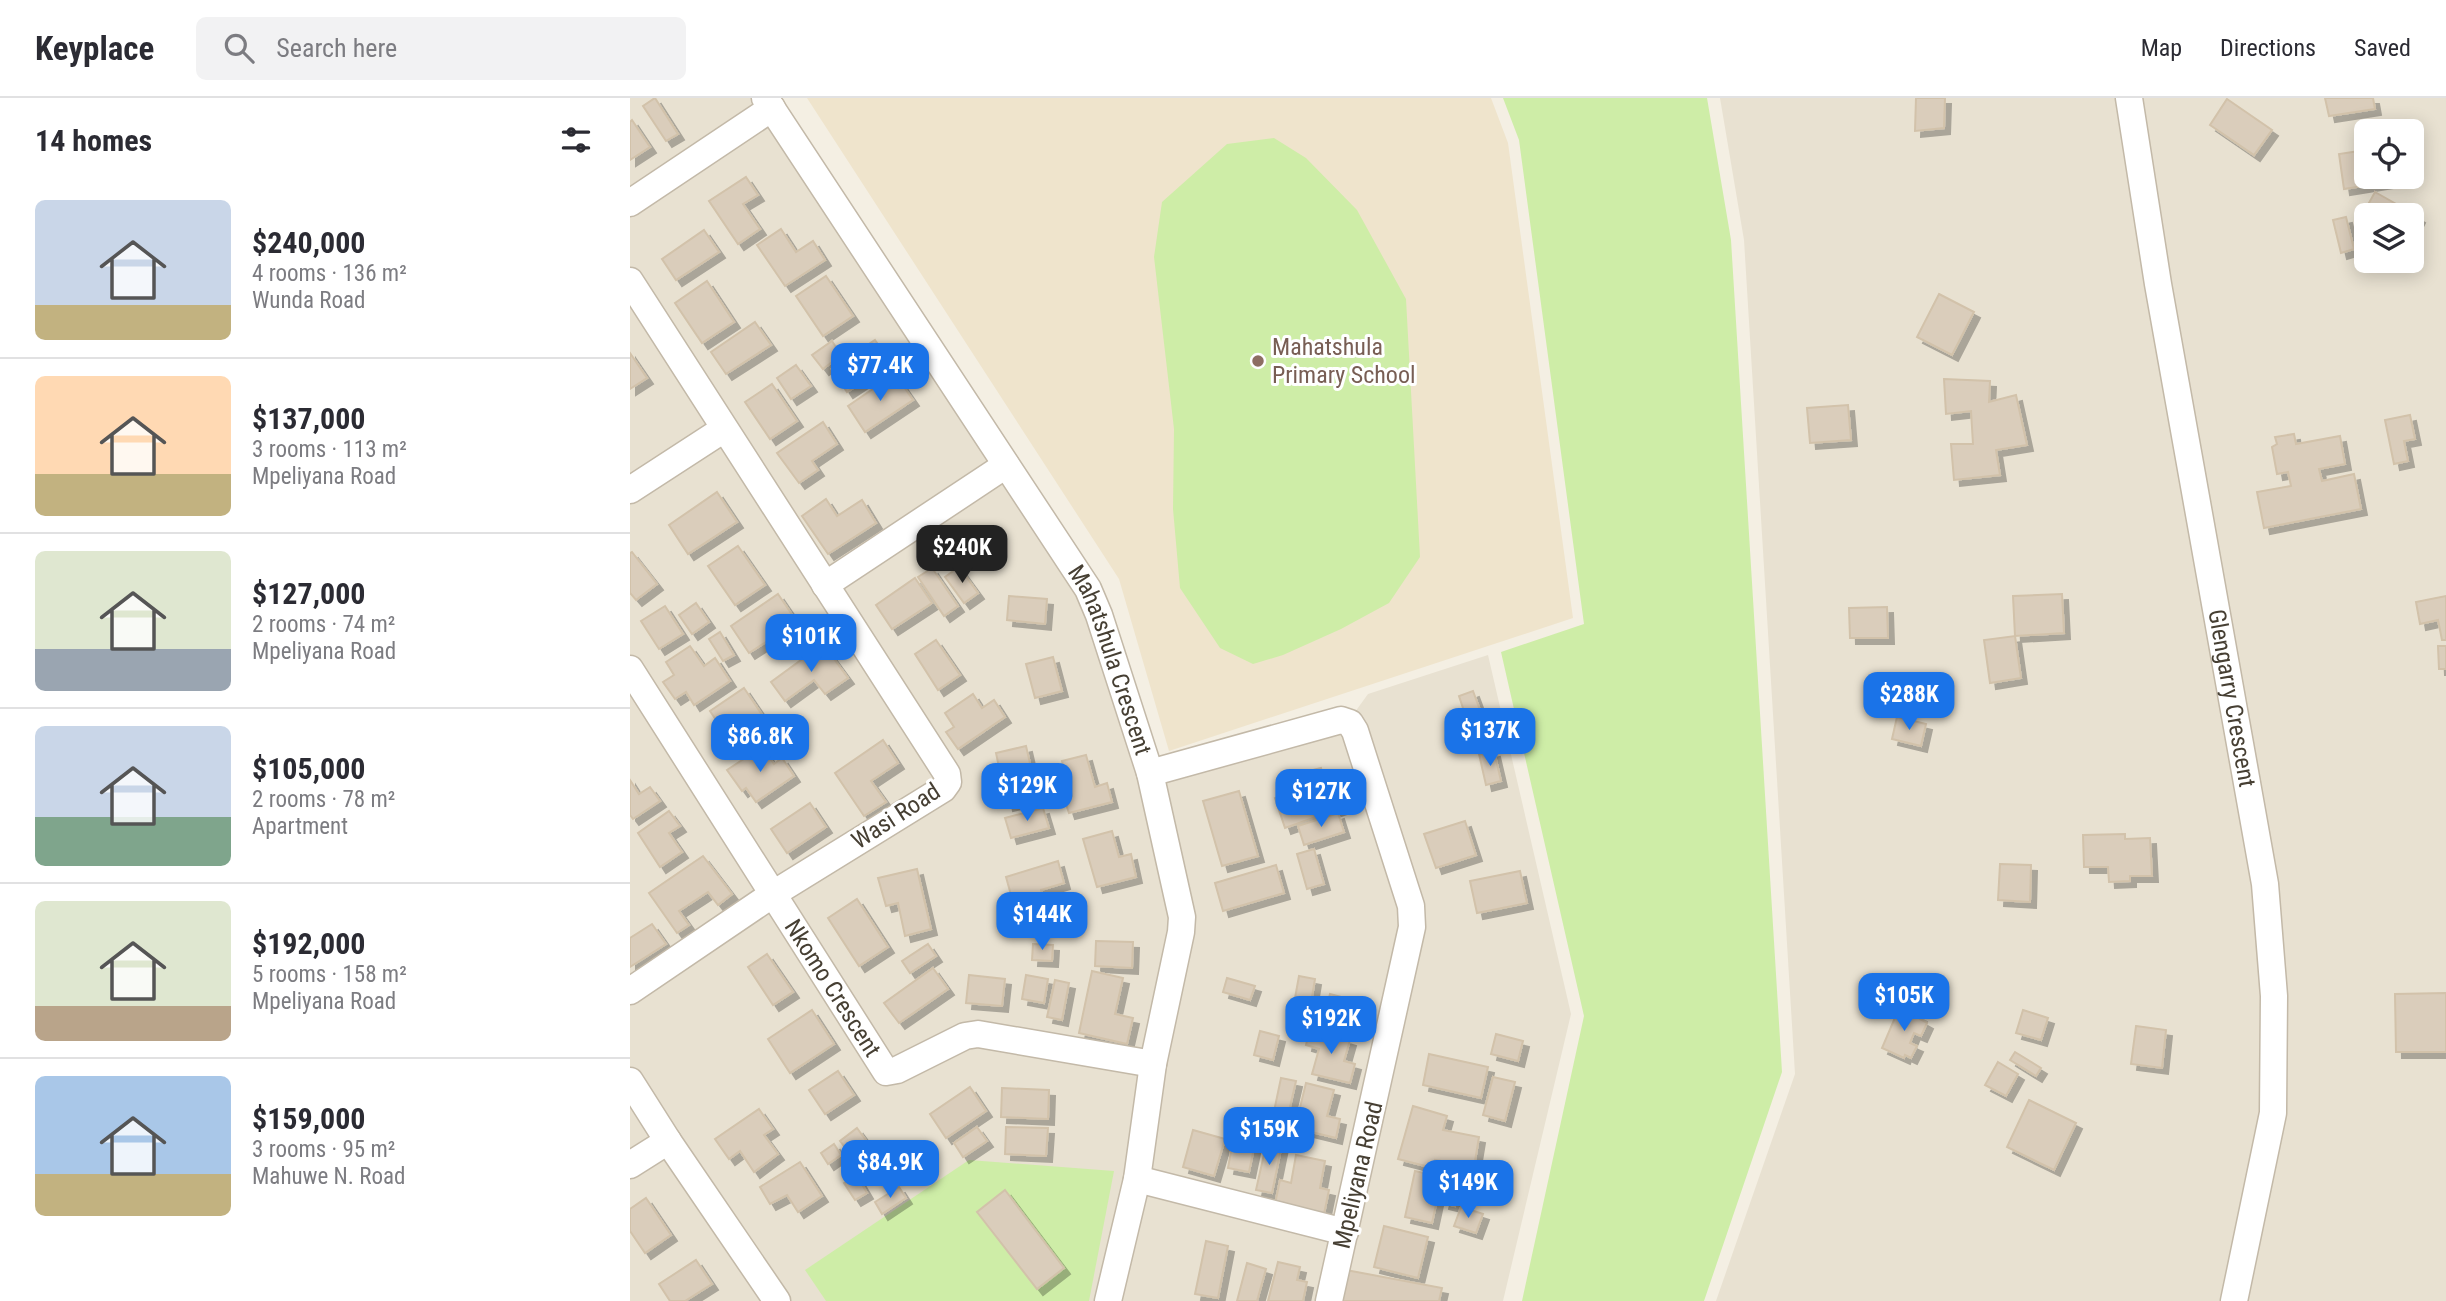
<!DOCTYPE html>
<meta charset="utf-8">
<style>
body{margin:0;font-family:"Roboto Condensed",sans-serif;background:#f2f2f3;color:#2b2b33;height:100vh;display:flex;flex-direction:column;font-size:26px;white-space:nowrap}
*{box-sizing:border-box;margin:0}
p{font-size:23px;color:#7c7c81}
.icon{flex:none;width:38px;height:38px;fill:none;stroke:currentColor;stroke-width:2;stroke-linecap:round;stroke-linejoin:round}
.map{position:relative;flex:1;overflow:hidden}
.details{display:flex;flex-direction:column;background:#fff;width:630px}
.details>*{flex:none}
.controls{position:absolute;left:1724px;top:21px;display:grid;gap:14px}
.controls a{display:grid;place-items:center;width:70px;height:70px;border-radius:10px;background:#fff;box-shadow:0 4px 18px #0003;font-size:35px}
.price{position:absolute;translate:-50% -60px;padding:0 16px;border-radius:14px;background:#1a73e8;color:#fff;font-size:23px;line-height:46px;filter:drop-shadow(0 2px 4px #0008)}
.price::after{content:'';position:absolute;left:50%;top:42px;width:21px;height:16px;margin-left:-10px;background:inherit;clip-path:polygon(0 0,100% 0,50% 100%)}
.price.selected{background:#222;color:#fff}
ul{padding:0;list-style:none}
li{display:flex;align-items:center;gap:21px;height:175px;padding:0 35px}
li+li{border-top:2px solid #e1e1e2}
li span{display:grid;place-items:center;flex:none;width:196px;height:140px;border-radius:10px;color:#555}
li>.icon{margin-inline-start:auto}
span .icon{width:84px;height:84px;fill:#fffc;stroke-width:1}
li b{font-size:30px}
h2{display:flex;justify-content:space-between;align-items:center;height:84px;padding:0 35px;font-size:30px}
header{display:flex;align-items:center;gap:42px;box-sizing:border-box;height:98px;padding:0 35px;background:#fff;border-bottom:2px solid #e1e1e2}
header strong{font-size:33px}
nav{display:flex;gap:38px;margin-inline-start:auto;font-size:24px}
.search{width:490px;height:63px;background:#f2f2f3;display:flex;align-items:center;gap:18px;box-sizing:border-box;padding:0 24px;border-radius:10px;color:#7c7c81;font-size:26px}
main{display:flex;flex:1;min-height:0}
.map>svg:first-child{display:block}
.residential{fill:#e8e1d1;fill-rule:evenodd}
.education{fill:#efe4cc}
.green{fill:#ceeda7}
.building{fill:#dacdbb;stroke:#d2c2aa;stroke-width:2;filter:url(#shadow)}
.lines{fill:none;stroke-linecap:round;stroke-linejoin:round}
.minor-casing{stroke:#c3b9a8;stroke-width:29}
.minor{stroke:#fff;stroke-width:26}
.education-dot{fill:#8d6e63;stroke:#fff;stroke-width:2.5}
.labels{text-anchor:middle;stroke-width:6;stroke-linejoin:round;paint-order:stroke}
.education-label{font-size:24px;fill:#785e54;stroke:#fff;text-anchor:start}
.street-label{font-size:24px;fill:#463f33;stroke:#fff}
</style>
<header>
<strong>Keyplace</strong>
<div class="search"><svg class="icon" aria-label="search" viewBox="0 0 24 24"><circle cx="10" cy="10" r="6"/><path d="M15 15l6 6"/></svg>Search here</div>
<nav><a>Map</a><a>Directions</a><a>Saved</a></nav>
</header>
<main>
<section class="details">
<h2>14 homes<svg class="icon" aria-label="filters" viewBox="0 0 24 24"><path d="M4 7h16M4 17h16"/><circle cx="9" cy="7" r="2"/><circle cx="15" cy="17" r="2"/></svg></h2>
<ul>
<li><span style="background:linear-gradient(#c9d6e8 75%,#c2b280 0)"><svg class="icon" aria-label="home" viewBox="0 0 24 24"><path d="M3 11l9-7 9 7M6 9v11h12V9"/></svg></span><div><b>$240,000</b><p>4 rooms · 136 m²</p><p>Wunda Road</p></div></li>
<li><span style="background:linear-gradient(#ffd9b3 70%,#c2b280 0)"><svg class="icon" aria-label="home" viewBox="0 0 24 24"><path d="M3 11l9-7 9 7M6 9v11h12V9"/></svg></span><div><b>$137,000</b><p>3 rooms · 113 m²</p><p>Mpeliyana Road</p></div></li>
<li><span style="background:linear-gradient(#dfe7d0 70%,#9aa5b1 0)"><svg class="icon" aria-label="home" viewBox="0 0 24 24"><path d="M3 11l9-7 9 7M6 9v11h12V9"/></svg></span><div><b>$127,000</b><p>2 rooms · 74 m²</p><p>Mpeliyana Road</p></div></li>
<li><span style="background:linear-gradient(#c9d6e8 65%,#7fa58c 0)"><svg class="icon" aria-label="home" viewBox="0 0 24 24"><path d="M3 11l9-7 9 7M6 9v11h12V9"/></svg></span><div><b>$105,000</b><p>2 rooms · 78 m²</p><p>Apartment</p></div></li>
<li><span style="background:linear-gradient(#dfe7d0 75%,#b9a48a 0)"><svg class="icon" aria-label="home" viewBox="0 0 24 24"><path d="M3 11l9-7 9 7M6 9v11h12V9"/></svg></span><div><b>$192,000</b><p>5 rooms · 158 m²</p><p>Mpeliyana Road</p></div></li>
<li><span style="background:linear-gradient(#a9c7e8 70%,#c2b280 0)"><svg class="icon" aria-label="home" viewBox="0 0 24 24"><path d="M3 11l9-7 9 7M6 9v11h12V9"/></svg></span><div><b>$159,000</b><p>3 rooms · 95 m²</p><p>Mahuwe N. Road</p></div></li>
</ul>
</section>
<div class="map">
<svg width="1816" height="1203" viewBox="0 0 1816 1203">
<defs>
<filter id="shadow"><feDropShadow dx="6" dy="6" stdDeviation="0" flood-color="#0004"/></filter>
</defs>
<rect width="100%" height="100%" fill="#f4efe3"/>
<g class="residential">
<polygon points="0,0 125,0 455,505 514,685 712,632 738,596 858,557 941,916 873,1203 0,1203"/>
<path d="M1090,0H1816V1203H1086L1165,976L1114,142ZM1736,33H1782V79H1736ZM1736,117H1782V163H1736Z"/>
</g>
<polygon class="education" points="177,0 861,0 878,45 943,520 539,653 489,481"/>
<g class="green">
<polygon points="873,0 1077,0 1101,142 1152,974 1074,1203 892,1203 954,918 871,554 954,526 889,42"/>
<polygon points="644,40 676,60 727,112 776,201 790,459 759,505 711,531 653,557 623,566 590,550 550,490 543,411 544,331 524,159 532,104 597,46"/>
<polygon points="339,1062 484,1073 459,1203 196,1203 175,1172"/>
</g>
<g class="building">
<polygon points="25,0 48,36 36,43 13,8"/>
<polygon points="1286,0 1315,0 1314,30 1285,33"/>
<polygon points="1695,0 1743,0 1745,11 1699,18"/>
<polygon points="1597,1 1642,32 1624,57 1580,27"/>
<polygon points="2,22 20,49 0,62 0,24"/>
<polygon points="1736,52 1736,79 1757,79 1758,84 1714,91 1709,56"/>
<polygon points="116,79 128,97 113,106 130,131 108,146 79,103"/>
<polygon points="1745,94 1789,119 1782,133 1782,117 1739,117 1734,114"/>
<polygon points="1716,119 1724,151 1711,155 1703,122"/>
<polygon points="151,131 166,154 183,143 195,162 155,188 127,147"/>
<polygon points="74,132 89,154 46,182 32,161"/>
<polygon points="196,178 223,218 193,238 166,198"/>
<polygon points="77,183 104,224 72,245 45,205"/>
<polygon points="1309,196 1344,214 1322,257 1287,239"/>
<polygon points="125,224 141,247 96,276 81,254"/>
<polygon points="245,242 261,265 217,294 202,271"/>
<polygon points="202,243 211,257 193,271 182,257"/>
<polygon points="0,255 17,280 0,291"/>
<polygon points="166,267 181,288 161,301 147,280"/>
<polygon points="265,276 283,302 235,334 218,308"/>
<polygon points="1314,281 1360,283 1359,304 1386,297 1397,347 1366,352 1370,377 1324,382 1321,346 1343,346 1341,313 1316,316"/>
<polygon points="142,286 167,323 140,341 115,304"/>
<polygon points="1218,307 1221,342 1180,345 1177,310"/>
<polygon points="1780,317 1785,341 1774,343 1778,363 1764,366 1755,322"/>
<polygon points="193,324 207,346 182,363 188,372 169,385 147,355"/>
<polygon points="1664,336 1666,346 1710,338 1715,366 1689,371 1692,383 1724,376 1731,411 1634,430 1627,394 1661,388 1658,374 1647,376 1642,349 1647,346 1645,339"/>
<polygon points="87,394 107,424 58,456 39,427"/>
<polygon points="196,401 207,418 232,402 246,425 198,456 172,418"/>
<polygon points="108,448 135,487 105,507 78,468"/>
<polygon points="2,454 27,486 6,502 0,495 0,455"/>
<polygon points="329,469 348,495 334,505 315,479"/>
<polygon points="302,470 328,508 314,518 288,479"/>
<polygon points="285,480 302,505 262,531 246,507"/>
<polygon points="148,496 167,524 119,555 101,528"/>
<polygon points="1432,496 1434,535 1385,538 1383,498"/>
<polygon points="379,498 417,501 415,526 377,522"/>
<polygon points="1816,498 1816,542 1812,542 1808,522 1790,526 1786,504"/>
<polygon points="66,505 79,524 62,536 49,517"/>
<polygon points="35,508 53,536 29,551 11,523"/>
<polygon points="1257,509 1258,540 1220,540 1219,510"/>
<polygon points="90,534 104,557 93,563 79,541"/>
<polygon points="1385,538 1391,580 1360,585 1354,542"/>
<polygon points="306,542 330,577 308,592 285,556"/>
<polygon points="193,546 218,580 195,596 184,582 155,603 141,584"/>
<polygon points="60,548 74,568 85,560 100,583 64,607 56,594 45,601 33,584 44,577 36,564"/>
<polygon points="1808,548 1816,548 1816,571 1809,571"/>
<polygon points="423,559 432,593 405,600 396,566"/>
<polygon points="114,590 141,630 107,653 80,613"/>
<polygon points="843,593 854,623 839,628 829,598"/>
<polygon points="343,596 352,610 364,602 375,619 328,651 316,634 324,629 315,615"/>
<polygon points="1267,619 1296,626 1291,648 1262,641"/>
<polygon points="253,642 268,665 241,683 256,704 234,718 205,675"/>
<polygon points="396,648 408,700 377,707 366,655"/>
<polygon points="132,649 144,666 152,660 164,678 126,704 116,690 112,693 97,672"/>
<polygon points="864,653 871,683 856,687 849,656"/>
<polygon points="456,657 465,689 477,685 482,704 439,715 434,700 442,698 432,663"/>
<polygon points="691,670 694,683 707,678 717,708 655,730 645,700 667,692 663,677"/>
<polygon points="0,682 9,696 20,689 30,703 3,721 0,717"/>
<polygon points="609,693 628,758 592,768 573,703"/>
<polygon points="180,705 196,729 157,755 141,731"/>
<polygon points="413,710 419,730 381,740 375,720"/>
<polygon points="39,713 50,728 39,735 52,754 30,769 8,735"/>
<polygon points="708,715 714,734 674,747 668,728"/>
<polygon points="835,723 846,757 806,770 794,736"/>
<polygon points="482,733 489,759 501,756 506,779 467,789 453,741"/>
<polygon points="1495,736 1495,741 1520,740 1522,778 1500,778 1500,783 1479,784 1478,769 1454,769 1453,737"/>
<polygon points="684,751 694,786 677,791 667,756"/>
<polygon points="73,758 102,796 88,807 78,794 49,813 59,827 47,835 19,795"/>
<polygon points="428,763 434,785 411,792 417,814 388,822 376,779"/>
<polygon points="1370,766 1401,767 1400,804 1368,802"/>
<polygon points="646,767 654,795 593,813 585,785"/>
<polygon points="287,771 301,831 275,838 268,805 256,808 248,780"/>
<polygon points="890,773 897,805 847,815 840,783"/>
<polygon points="227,801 258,849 229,868 198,820"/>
<polygon points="22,826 36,846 0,869 0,840"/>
<polygon points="466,843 503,844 502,870 465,868"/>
<polygon points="298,846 306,858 280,875 272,863"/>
<polygon points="403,846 423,847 422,863 402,862"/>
<polygon points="137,856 163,894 143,907 118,869"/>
<polygon points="303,870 318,891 269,925 254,905"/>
<polygon points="462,873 493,880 485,916 503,920 497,946 449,935"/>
<polygon points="339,877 375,881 372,908 336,905"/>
<polygon points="396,877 418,881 414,905 392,901"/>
<polygon points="669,878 685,881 682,899 694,901 691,917 663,911"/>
<polygon points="597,880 625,888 620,902 593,894"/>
<polygon points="425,882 439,885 432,922 417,919"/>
<polygon points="1816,895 1816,954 1766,954 1765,896"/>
<polygon points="700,896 715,900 711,920 695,916"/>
<polygon points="1270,908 1291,918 1290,921 1297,925 1291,938 1284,935 1280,945 1287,948 1281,960 1275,957 1274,960 1252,950"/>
<polygon points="182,912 204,946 160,975 138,941"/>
<polygon points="1393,912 1418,920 1411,942 1386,935"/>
<polygon points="1506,928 1536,932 1532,970 1501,966"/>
<polygon points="680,930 720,942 714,963 725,966 720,985 682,976 689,951 676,947"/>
<polygon points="630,933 649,938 643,962 624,957"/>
<polygon points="866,936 893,943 888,963 861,956"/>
<polygon points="1385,954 1411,970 1406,978 1380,962"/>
<polygon points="799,956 858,969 851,1000 793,987"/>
<polygon points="1368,964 1388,976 1376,998 1355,987"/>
<polygon points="208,973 224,997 195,1016 179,992"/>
<polygon points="863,979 885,984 875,1023 853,1017"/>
<polygon points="651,980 666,983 656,1026 642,1023"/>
<polygon points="676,985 704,992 697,1018 710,1021 706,1040 665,1030"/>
<polygon points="340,989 356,1013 316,1040 300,1016"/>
<polygon points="372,990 419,992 418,1021 371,1019"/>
<polygon points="1399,1002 1446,1025 1424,1072 1377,1049"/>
<polygon points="783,1008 817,1018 813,1032 849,1039 844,1069 805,1062 803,1070 768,1061"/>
<polygon points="129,1011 143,1031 134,1037 148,1056 124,1074 110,1053 99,1061 85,1041"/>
<polygon points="347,1029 357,1043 333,1059 324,1045"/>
<polygon points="376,1029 418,1030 416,1058 375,1056"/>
<polygon points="227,1030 243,1052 226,1064 210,1043"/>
<polygon points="563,1032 595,1041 584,1078 553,1069"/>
<polygon points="603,1042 625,1045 619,1074 598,1070"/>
<polygon points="637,1043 652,1046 642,1095 626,1092"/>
<polygon points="204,1046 211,1057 198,1066 191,1055"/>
<polygon points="666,1057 695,1063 690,1090 699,1092 694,1116 645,1106 650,1082 661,1085"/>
<polygon points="170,1064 192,1098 168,1114 157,1097 140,1106 130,1089"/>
<polygon points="785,1073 812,1079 802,1125 775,1119"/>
<polygon points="227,1078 237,1095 225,1102 214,1085"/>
<polygon points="819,1083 831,1086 825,1108 813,1105"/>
<polygon points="269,1089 276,1100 252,1116 245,1104"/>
<polygon points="375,1092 434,1170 407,1191 347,1114"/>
<polygon points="16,1100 41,1137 15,1155 0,1133 0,1111"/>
<polygon points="831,1109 853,1116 846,1135 824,1128"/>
<polygon points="754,1128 798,1139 788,1180 744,1169"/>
<polygon points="576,1143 598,1148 588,1200 565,1196"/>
<polygon points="66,1162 82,1186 55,1203 40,1203 29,1186"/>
<polygon points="648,1164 670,1169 667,1182 677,1184 673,1203 638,1203"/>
<polygon points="617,1165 636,1171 627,1203 607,1203"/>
<polygon points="716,1172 812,1190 809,1203 711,1203"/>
</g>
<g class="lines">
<defs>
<g id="minor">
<path id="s1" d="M135,0L458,491L469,517L520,675L552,819L551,834L523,966L507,1081L478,1203"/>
<path id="s2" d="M1499,0L1528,186L1635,786L1644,898L1643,1015L1604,1203"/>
<polyline points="0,105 142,10"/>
<polyline points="0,183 317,676 318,684 313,691 143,796 0,893"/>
<polyline points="0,392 94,331"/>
<polyline points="195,487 376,367"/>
<path id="s3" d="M0,571L256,974L267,972L335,938L348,936L523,966"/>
<polyline points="520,675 711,622 720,625 725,633 781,808 782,829 699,1203"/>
<polyline points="0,983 38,1043 147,1203"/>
<polyline points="0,1067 38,1043"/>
<polyline points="507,1081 715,1134"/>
</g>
</defs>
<use href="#minor" class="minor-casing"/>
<use href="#minor" class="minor"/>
</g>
<circle class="education-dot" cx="628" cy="263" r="7"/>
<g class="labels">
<g class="education-label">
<text x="642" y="257">Mahatshula<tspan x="642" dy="28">Primary School</tspan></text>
</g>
<g class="street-label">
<text dy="8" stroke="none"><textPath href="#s1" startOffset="662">Mahatshula Crescent</textPath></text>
<text dy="8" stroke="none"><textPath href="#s2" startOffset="609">Glengarry Crescent</textPath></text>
<text transform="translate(266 718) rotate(-33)" y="8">Wasi Road</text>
<text dy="8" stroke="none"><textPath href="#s3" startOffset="378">Nkomo Crescent</textPath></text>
<text transform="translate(728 1077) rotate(-77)" y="8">Mpeliyana Road</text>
</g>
</g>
</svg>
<div class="controls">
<a><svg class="icon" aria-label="locate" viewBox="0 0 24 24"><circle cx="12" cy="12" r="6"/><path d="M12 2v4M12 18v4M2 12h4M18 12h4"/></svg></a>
<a><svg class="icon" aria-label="layers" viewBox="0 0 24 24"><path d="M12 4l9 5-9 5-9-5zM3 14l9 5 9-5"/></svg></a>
</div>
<b class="price" style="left:250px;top:305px">$77.4K</b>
<b class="price selected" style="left:332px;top:487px">$240K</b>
<b class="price" style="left:181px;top:576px">$101K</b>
<b class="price" style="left:1279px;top:634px">$288K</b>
<b class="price" style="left:860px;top:670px">$137K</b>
<b class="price" style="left:130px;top:676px">$86.8K</b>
<b class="price" style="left:397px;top:725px">$129K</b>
<b class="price" style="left:691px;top:731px">$127K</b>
<b class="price" style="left:412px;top:854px">$144K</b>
<b class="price" style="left:1274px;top:935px">$105K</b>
<b class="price" style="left:701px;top:958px">$192K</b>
<b class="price" style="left:639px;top:1069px">$159K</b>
<b class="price" style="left:260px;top:1102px">$84.9K</b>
<b class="price" style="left:838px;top:1122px">$149K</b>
</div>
</main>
